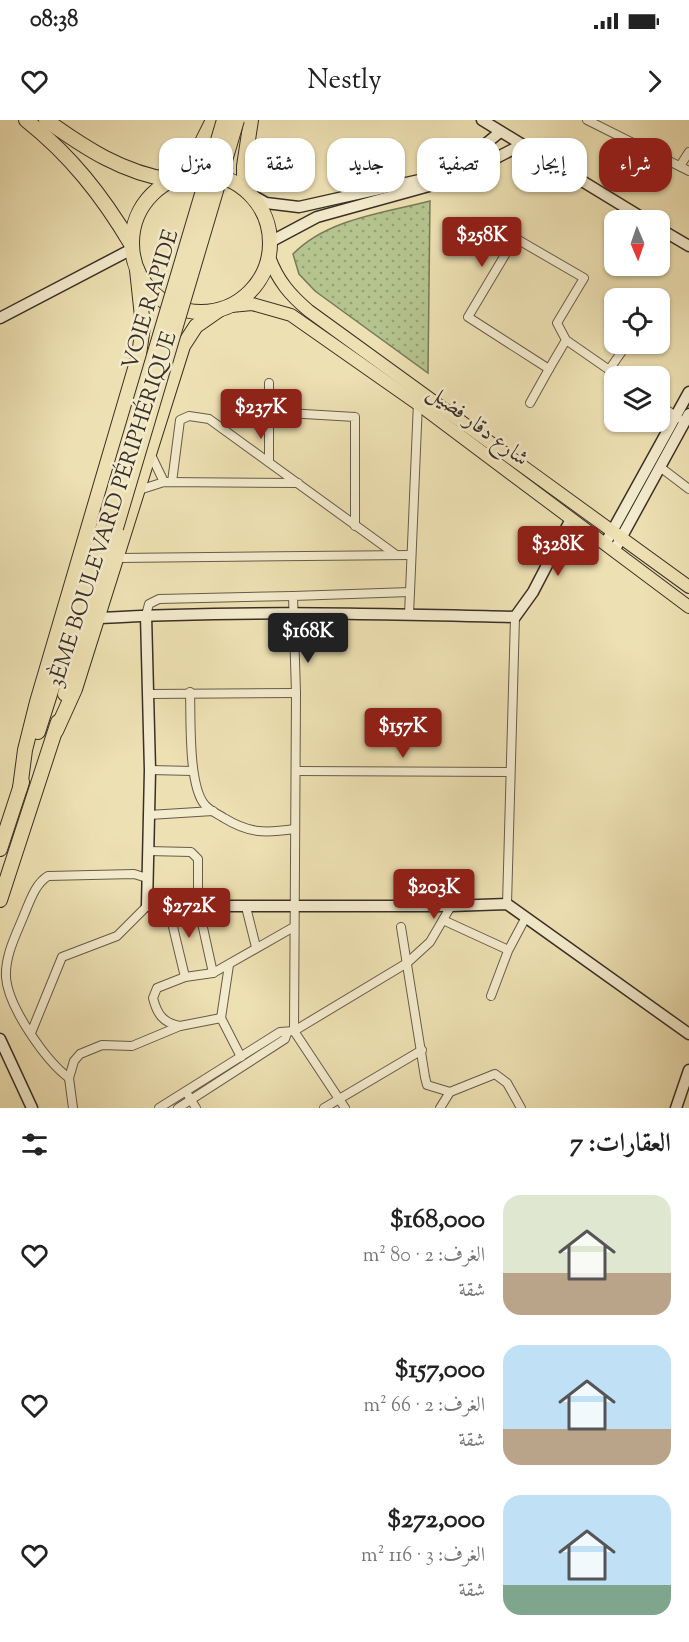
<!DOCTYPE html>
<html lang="ar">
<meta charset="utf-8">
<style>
body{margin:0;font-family:"Sorts Mill Goudy",Amiri,serif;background:#f2f2f2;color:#222;direction:rtl;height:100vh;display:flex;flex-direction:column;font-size:22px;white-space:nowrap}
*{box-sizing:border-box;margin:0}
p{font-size:20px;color:#767676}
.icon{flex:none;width:33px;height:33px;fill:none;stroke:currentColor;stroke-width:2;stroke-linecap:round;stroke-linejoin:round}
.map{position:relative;height:988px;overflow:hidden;direction:ltr}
.panel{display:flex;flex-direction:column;background:#fff;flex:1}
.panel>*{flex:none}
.guide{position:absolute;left:18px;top:18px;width:654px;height:54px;direction:rtl;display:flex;gap:12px}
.needle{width:39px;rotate:178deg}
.controls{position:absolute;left:604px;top:90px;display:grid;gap:12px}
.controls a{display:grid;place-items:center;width:66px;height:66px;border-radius:12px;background:#fff;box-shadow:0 2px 4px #0004;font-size:30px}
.price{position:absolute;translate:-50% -51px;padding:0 14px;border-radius:6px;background:#8f2418;color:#fff;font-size:20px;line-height:39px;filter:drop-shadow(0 2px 3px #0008)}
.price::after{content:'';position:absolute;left:50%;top:36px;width:18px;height:14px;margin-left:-9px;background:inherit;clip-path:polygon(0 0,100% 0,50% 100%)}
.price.selected{background:#222;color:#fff}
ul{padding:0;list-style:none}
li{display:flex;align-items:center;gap:18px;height:150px;padding:0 18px}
li span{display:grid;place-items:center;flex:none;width:168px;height:120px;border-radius:18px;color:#555}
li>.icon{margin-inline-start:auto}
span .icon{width:72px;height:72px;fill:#fffc;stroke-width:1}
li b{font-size:26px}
h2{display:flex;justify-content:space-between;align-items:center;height:72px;padding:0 18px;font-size:26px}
.chip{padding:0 21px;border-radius:18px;background:#fff;box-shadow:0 2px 4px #0004;font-size:21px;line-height:54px}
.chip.selected{background:#8f2418;color:#fff}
.status{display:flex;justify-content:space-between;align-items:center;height:42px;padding:0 30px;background:#fff;direction:ltr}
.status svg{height:16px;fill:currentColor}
header{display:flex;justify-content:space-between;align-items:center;height:78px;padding:0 18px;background:#fff;font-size:27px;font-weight:600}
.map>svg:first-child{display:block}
.grass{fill:url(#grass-dots);stroke:#787a5a;stroke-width:1.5}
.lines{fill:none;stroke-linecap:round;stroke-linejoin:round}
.street-casing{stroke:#675c49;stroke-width:10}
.secondary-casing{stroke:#3a3026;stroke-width:13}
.primary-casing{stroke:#3a3026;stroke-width:14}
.highway-casing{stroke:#3a3026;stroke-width:16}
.street{stroke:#f3ebcd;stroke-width:8}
.secondary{stroke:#f3ebcd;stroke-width:10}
.primary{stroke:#ede0b2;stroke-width:12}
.highway{stroke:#ede0b2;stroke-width:14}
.highway-bridge-casing{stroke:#3a3026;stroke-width:16;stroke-linecap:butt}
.highway-bridge{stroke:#ede0b2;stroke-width:14}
.labels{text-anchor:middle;stroke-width:5;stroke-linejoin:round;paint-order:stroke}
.street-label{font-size:22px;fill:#3a3026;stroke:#f3ebcd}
</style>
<div class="status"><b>08:38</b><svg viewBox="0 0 49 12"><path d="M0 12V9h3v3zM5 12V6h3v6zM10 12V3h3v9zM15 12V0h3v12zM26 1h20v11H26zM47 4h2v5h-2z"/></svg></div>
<header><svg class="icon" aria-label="forward" viewBox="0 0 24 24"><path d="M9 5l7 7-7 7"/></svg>Nestly<svg class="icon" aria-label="heart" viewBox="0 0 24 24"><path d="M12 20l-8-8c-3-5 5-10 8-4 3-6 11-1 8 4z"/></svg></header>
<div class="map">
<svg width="689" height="988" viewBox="0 0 689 988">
<defs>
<pattern id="grass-dots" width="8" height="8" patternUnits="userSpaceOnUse" patternTransform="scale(1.5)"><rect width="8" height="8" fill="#b5c38e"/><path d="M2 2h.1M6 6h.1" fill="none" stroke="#949f74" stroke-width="1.8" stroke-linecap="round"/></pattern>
</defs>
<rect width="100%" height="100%" fill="#ede0b2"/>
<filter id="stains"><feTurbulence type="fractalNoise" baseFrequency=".00333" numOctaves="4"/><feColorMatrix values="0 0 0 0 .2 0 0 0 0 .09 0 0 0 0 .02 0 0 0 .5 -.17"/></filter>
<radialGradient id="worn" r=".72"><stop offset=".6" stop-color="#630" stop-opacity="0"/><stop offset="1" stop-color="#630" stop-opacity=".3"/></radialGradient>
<path class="grass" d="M430,81L428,253L315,171L299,154L293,134C327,99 383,93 430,81Z"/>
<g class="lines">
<defs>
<g id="street">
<polyline points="587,0 689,51"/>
<polyline points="680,46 689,32"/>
<polyline points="660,189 663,193 660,200"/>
<polyline points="566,220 549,249 468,197 515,118 584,158 557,203 566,220 618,256"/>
<polyline points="609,250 627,224"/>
<polyline points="269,263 269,342"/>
<polyline points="530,283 549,249"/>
<polyline points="660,285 678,298"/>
<polyline points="270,292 355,297 355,406"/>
<polyline points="151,335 164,362"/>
<polyline points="660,347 689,369"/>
<polyline points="172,362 180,300 189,296 209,299 395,434"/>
<polyline points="139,370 164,362 298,363"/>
<polyline points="118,438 411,435"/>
<polyline points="409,494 410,472"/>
<polyline points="146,495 149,484 159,479 293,476"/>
<path d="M190,572C191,598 188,666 205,685C210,691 218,694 224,698C250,714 266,713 295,709"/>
<polyline points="148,574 296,573"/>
<polyline points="150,650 193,651"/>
<polyline points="296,651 510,652"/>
<polyline points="149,695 213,691"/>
<polyline points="148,731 191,732 198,739 198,785 213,853"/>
<polyline points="507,784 515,497"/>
<polyline points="168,786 185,857"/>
<polyline points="246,787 256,827"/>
<polyline points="443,800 504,828"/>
<polyline points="401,807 425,957 427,965 450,972"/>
<polyline points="491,876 508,831 526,797"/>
<polyline points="221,898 229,845"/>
<path d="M180,906C163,903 157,894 153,878L157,868L185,857L213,853L292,808"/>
<polyline points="31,913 62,837 117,816 147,786"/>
<path d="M69,958C46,941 8,887 6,857C5,835 16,815 24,795C30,781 35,764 48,756L134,754L147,758"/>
<polyline points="188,975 196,988"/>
<polyline points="73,988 69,958 74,941 80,934 102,925 132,926 180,906 221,898 241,937"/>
<polyline points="159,988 280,912 294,911 407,843 430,822 451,786"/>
<polyline points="178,988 285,919 287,913"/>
<polyline points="324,988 422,930"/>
<polyline points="345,988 294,911 296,573 293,476 410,472 418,282"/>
<polyline points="440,988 450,972 495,954 507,963 521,988"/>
</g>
<g id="secondary">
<polyline points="482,0 646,100"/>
<polyline points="252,75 266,83 299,87 433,57 464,42 500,12"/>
<polyline points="660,109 689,126"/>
<polyline points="270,122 317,97 458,58 521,25"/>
<polyline points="0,198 132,129"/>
<polyline points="605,424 689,272"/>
<polyline points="614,431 689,294"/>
<polyline points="146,495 150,650 147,786 451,786 507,784 689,914"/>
<path d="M99,498C237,490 377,494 515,497L533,472L571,399"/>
<polyline points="0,919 32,988"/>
<polyline points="676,988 689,950"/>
</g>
<g id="primary">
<path d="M269,137C278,161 290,175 309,191L689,467"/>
<polyline points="231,186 252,184 291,195 418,284 689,487"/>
</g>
<g id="highway">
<path d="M26,0C70,35 102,75 131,124"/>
<path d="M46,0C85,28 123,53 171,60"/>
<circle cx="201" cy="123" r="69"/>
<polyline points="178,57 196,34 213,0"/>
<polyline points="244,68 244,46 251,0"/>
<polyline points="65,574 116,408"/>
<polyline points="56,611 75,569 183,226 196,206 219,190"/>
<polyline points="38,612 104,404"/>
<polyline points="20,668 25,630 37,582 139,235 143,206 137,150"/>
<polyline points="0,729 22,662"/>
<polyline points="0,780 58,602"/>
</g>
</defs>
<use href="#street" class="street-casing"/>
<use href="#secondary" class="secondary-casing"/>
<use href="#primary" class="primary-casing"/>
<use href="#highway" class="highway-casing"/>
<use href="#street" class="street"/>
<use href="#secondary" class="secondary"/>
<use href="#primary" class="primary"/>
<use href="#highway" class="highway"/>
<defs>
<g id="highway-bridge">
<polyline points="104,404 224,0"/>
<polyline points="116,408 237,0"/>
</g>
</defs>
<use href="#highway-bridge" class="highway-bridge-casing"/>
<use href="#highway-bridge" class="highway-bridge"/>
</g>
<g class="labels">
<g class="street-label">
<text transform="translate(149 179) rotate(-73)" y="8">VOIE RAPIDE</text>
<text transform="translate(479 304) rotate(37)" y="8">شارع دقار فضيل</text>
<text transform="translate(111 389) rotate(-72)" y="8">3ÈME BOULEVARD PÉRIPHÉRIQUE</text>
</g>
</g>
<rect width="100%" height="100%" filter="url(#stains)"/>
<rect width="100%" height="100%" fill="url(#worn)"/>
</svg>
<div class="controls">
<a><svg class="needle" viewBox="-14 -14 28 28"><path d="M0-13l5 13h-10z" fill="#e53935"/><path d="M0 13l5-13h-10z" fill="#767676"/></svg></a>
<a><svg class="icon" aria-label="locate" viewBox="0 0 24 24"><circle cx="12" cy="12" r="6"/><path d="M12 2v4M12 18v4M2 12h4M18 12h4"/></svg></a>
<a><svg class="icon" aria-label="layers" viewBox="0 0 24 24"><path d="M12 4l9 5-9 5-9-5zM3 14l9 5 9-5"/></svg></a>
</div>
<b class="price" style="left:482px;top:148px">$258K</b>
<b class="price" style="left:261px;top:320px">$237K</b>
<b class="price" style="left:558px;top:457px">$328K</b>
<b class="price selected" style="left:308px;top:544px">$168K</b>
<b class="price" style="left:403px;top:639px">$157K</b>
<b class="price" style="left:434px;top:800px">$203K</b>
<b class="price" style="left:189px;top:819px">$272K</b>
<div class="guide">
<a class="chip selected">شراء</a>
<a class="chip">إيجار</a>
<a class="chip">تصفية</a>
<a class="chip">جديد</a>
<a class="chip">شقة</a>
<a class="chip">منزل</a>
</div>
</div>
<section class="panel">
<h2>العقارات: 7<svg class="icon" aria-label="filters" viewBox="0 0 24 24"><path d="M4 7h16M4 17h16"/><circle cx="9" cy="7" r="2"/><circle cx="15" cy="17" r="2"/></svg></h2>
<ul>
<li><span style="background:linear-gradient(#dfe7d0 65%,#b9a48a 0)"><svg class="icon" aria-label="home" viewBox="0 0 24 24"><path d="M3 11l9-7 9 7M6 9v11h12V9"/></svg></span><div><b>$168,000</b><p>الغرف: 2 · 80 m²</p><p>شقة</p></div><svg class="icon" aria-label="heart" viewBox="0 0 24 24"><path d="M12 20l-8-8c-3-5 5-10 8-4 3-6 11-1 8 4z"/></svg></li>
<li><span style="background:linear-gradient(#bfe0f5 70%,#b9a48a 0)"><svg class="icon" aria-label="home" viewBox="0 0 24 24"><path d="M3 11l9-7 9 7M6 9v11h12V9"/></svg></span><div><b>$157,000</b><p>الغرف: 2 · 66 m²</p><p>شقة</p></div><svg class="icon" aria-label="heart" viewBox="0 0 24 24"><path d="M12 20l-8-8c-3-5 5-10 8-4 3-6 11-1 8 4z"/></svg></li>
<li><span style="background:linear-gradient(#bfe0f5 75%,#7fa58c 0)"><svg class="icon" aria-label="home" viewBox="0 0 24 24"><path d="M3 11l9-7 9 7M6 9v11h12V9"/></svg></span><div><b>$272,000</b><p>الغرف: 3 · 116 m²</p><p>شقة</p></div><svg class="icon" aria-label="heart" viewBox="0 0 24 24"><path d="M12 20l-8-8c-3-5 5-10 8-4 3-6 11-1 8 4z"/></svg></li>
</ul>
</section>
